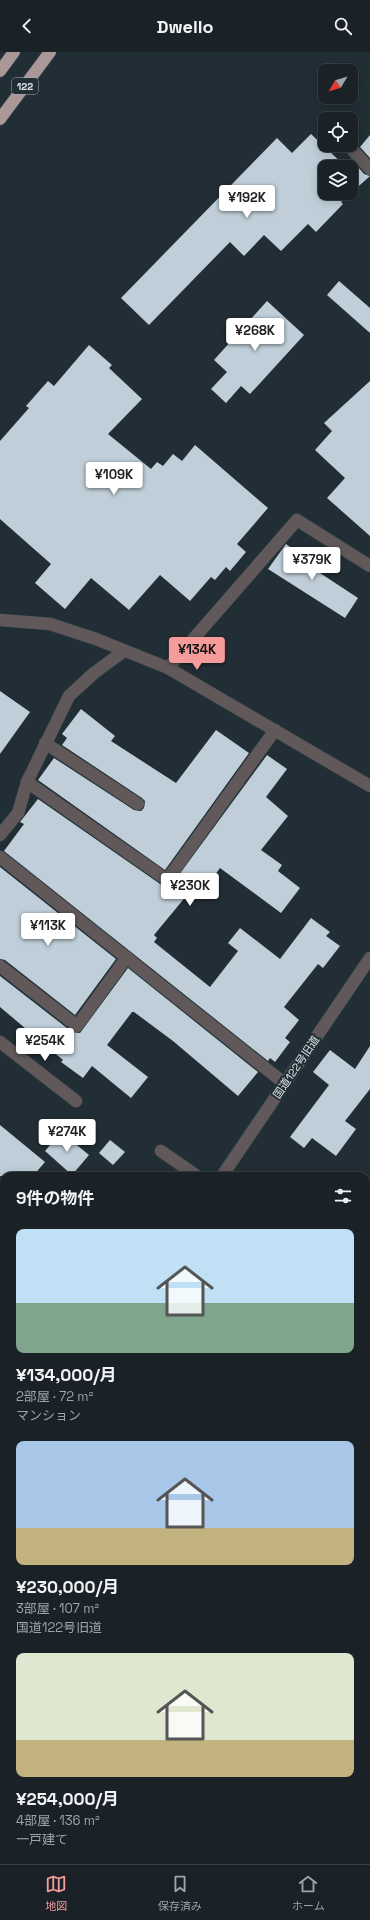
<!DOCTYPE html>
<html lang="ja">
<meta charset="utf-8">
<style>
body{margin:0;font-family:"Space Grotesk","Noto Sans JP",sans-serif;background:#232a30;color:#f1f3f6;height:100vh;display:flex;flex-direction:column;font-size:15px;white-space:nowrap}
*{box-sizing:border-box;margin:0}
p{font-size:13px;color:#9fa4a8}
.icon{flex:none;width:22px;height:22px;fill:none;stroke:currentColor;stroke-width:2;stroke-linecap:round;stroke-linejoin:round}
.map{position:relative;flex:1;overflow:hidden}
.side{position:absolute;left:0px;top:1120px;width:370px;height:692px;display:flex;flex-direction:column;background:#1a2228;border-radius:12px 12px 0 0;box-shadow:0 2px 10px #0003,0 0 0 1px #383f45}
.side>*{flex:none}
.needle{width:26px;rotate:232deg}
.fabs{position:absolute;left:318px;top:12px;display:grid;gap:8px}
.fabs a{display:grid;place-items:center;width:40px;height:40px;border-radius:8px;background:#1a2228;box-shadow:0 2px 10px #0003,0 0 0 1px #383f45;font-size:20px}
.price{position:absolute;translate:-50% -34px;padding:0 9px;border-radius:4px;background:#fff;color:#222;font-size:13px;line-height:26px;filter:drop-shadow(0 1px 2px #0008)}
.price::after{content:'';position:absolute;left:50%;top:24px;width:12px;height:9px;margin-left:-6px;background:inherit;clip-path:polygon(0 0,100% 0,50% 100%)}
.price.on{background:#f59b99;color:#111}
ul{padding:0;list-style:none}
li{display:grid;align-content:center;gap:8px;height:212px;padding:0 16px}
li span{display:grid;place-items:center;height:124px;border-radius:8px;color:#555}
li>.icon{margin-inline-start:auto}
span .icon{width:72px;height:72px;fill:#fffc;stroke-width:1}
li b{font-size:17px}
h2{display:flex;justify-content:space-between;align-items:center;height:48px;padding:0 16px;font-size:17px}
header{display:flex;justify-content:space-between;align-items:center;height:52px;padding:0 16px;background:#1a2228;font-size:18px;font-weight:700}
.tabs{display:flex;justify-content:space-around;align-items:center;height:56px;border-top:1px solid #383f45;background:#1a2228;font-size:11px;color:#9fa4a8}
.tabs a{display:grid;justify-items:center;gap:2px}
.tabs .on{color:#f59b99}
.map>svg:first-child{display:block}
.green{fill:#1c3d4f}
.building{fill:#bfced8}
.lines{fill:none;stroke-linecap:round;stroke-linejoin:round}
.minor-casing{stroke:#404b52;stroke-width:13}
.highway-casing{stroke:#404b52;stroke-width:13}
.minor{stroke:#615959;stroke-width:12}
.highway{stroke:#aa9797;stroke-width:12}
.labels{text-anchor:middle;stroke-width:4;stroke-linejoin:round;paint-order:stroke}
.shield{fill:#222e35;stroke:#a4adb3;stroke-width:1}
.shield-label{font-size:10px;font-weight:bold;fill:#dce4e9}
.street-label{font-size:11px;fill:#dce4e9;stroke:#222e35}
</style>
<header><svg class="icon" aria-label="back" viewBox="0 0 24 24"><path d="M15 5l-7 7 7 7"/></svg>Dwello<svg class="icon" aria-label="search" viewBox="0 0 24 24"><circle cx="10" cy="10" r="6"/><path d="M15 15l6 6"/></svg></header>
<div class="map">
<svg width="370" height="1812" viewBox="0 0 370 1812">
<rect width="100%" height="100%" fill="#222e35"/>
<polygon class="green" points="370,1329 370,1713 366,1710 366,1332"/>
<g class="building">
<polygon points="311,82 346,115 325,115 325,141 351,141 351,107 364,122 370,124 341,150 343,152 316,180 308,172 281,199 264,183 244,204 230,190 149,273 121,246 277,86 292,101"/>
<polygon points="370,83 370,106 360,95"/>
<polygon points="339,229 370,256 370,281 327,243"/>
<polygon points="267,249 304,283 250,342 241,334 226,351 211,337 227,320 214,308"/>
<polygon points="89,293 112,313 109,316 142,347 108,382 151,417 157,410 163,414 173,402 182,409 195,393 268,456 237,492 246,500 230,519 226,515 215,528 211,525 190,549 160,523 129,558 91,526 65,557 35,531 51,512 0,467 0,389 29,356 26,354 48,329 54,334"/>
<polygon points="370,329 370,484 327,446 345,426 315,398 332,379 324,371"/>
<polygon points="286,492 319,516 317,519 358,546 345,566 268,517"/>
<polygon points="0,639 30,660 0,702"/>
<polygon points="81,657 115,684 111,689 176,731 216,678 249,701 165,818 38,728 54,706 134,758 141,759 144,756 145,749 142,746 62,693 67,686 62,682"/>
<polygon points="267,703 287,717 266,745 288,764 261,798 282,813 278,819 300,836 281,861 220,816 200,843 192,837 154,883 157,886 154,890 210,935 238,899 228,891 240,876 280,907 311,866 330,880 326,884 340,894 323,916 318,912 284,955 299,968 285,986 290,990 275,1010 270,1006 268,1009 4,799 24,772 20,770 38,747 163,834 170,835"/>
<polygon points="0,815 116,907 75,963 5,908 0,907"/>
<polygon points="128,916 258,1020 238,1044 173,989 134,960 132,960 107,993 148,1025 131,1046 92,1014 83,1026 61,1010 63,1008 0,955 0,924 72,980 80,981"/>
<polygon points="370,994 370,1037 345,1069 356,1077 336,1104 312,1086 304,1096 290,1085 329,1033 313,1020 330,998 355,1017"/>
<polygon points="0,1073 45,1110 33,1124 0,1124"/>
<polygon points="61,1080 89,1103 72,1123 45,1099"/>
<polygon points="110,1088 125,1100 113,1113 99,1101"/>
</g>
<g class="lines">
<defs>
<g id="minor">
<polyline points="348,93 370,117"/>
<polyline points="0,568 50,572 96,587 168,616 370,734"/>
<polyline points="168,616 297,468 370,514"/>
<polyline points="45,691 138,752"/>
<polyline points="27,730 167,828 275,678"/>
<polyline points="0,783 18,761 27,730 69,644 94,621 124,599"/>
<polyline points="0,805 284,1031"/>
<polyline points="0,914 77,974 127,905"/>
<polyline points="0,990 76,1049"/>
<polyline points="161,1099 197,1124"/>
<polyline points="222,1124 370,906"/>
<polyline points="0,1183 4,1186"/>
<polyline points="366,1263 370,1259"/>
<polyline points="0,1451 4,1445"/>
<polyline points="0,1473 4,1475"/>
<polyline points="43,1812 45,1808"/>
</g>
<g id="highway">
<polyline points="0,19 14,0"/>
<polyline points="0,67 50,0"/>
</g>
</defs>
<use href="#minor" class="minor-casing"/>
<use href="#highway" class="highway-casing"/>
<use href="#minor" class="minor"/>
<use href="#highway" class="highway"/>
</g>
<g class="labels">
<rect class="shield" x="12" y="26" width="26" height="16" rx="3"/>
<g class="shield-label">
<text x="25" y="38">122</text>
</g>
<g class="street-label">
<text transform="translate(296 1015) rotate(-56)" y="4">国道122号旧道</text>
</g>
</g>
</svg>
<div class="fabs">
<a><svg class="needle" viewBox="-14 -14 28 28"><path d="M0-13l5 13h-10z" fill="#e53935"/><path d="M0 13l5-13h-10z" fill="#9fa4a8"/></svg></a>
<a><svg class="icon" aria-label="locate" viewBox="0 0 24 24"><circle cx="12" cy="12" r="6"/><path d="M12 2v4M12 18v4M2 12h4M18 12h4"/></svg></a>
<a><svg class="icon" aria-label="layers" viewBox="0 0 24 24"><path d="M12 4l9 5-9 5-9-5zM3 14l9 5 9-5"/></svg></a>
</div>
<b class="price" style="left:247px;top:167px">¥192K</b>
<b class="price" style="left:255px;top:300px">¥268K</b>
<b class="price" style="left:114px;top:444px">¥109K</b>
<b class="price" style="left:312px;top:529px">¥379K</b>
<b class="price on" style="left:197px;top:619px">¥134K</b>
<b class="price" style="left:190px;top:855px">¥230K</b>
<b class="price" style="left:48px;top:895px">¥113K</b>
<b class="price" style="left:45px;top:1010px">¥254K</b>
<b class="price" style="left:67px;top:1101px">¥274K</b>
<section class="side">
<h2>9件の物件<svg class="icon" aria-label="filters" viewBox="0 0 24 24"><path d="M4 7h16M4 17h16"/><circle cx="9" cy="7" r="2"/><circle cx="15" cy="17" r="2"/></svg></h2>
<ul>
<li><span style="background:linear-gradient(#bfe0f5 60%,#7fa58c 0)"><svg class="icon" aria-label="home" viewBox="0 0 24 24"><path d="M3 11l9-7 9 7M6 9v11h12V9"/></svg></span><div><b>¥134,000/月</b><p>2部屋 · 72 m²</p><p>マンション</p></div></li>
<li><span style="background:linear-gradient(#a9c7e8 70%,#c2b280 0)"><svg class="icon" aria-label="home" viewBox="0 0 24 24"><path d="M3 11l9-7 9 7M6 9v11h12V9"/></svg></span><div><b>¥230,000/月</b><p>3部屋 · 107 m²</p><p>国道122号旧道</p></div></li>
<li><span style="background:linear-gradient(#dfe7d0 70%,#c2b280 0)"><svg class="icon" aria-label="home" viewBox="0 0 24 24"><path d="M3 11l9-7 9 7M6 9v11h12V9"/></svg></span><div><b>¥254,000/月</b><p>4部屋 · 136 m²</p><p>一戸建て</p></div></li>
</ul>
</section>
</div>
<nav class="tabs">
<a class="on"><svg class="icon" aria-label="map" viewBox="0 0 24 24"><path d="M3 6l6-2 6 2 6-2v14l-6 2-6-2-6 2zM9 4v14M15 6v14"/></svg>地図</a>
<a><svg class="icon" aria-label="saved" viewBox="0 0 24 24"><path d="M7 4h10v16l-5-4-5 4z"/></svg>保存済み</a>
<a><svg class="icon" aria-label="home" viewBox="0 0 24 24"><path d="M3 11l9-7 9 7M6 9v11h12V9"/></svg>ホーム</a>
</nav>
